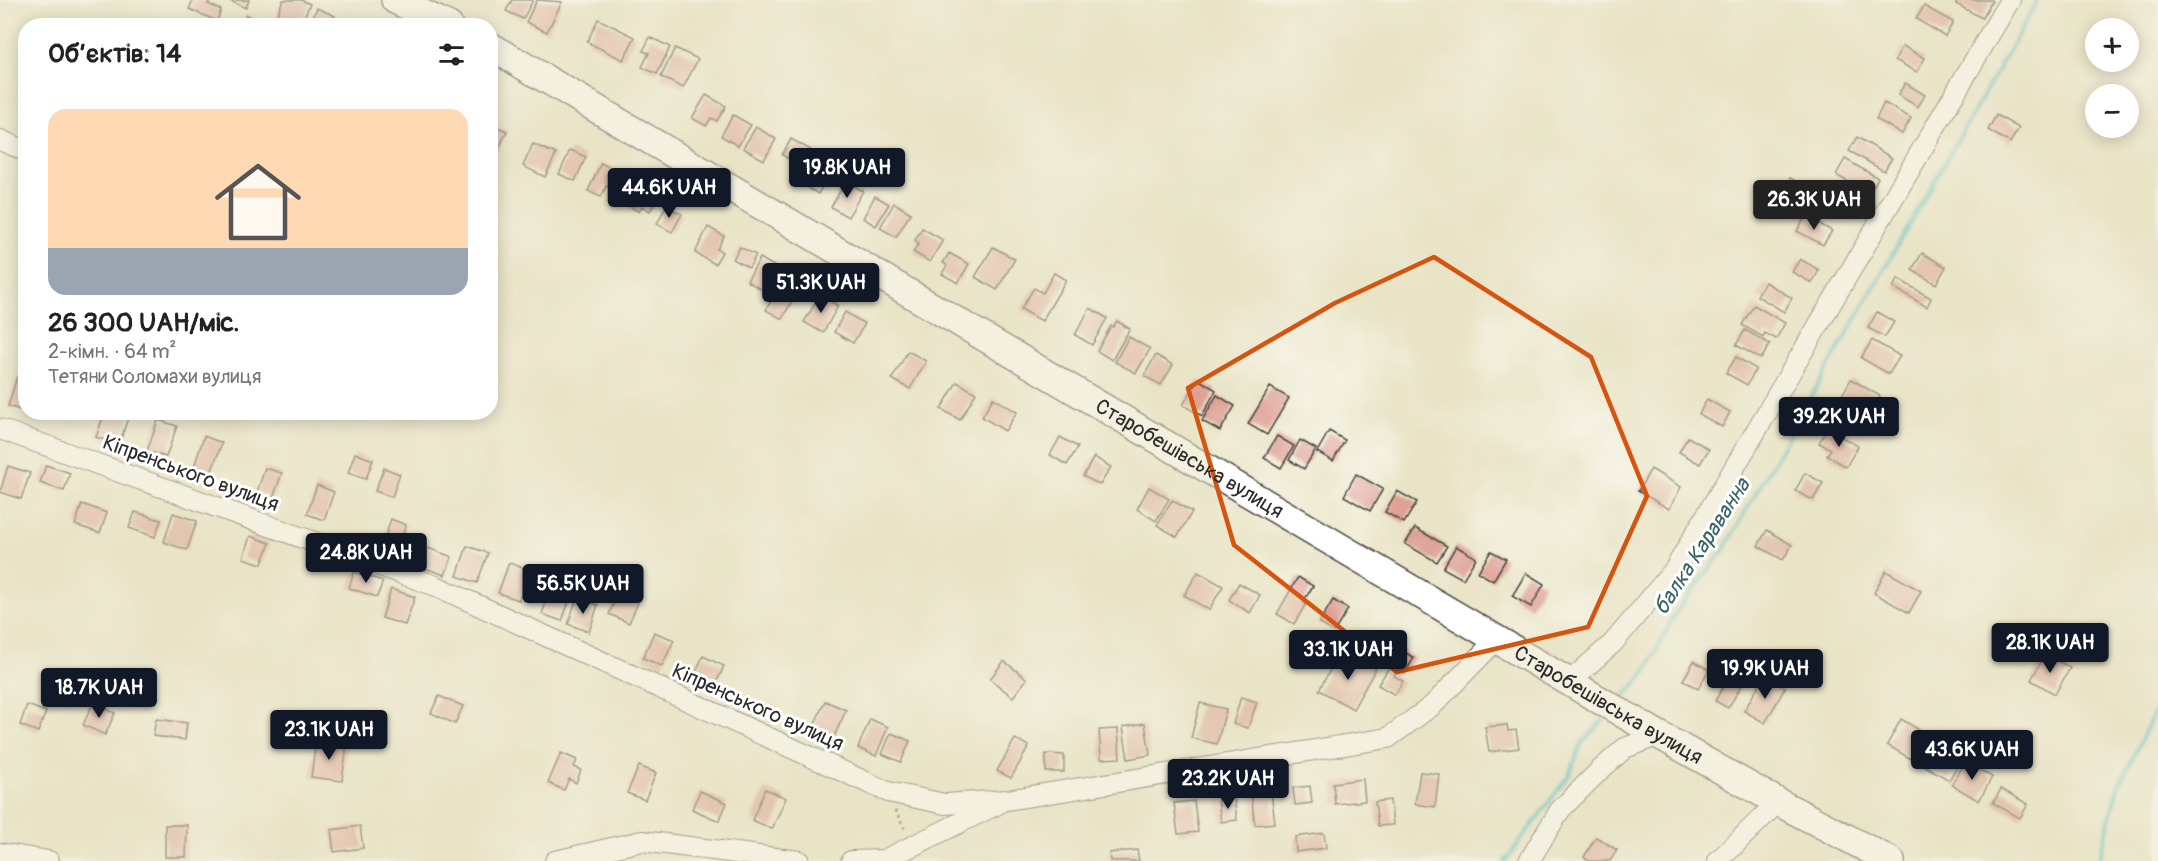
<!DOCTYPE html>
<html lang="uk">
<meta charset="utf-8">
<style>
body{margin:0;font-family:Pangolin,sans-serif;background:#f6f6f6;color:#222;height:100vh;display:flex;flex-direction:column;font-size:22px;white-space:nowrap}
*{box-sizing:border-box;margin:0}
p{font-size:20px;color:#767676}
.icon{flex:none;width:33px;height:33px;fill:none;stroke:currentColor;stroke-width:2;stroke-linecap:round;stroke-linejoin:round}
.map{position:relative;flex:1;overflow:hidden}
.panel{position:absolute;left:18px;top:18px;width:480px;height:402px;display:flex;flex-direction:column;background:#fff;border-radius:24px;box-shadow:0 3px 15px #0003}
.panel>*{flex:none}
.fabs{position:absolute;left:2085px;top:18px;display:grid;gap:12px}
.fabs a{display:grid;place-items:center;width:54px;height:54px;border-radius:50%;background:#fff;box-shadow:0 3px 15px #0003;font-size:30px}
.price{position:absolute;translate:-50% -51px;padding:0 14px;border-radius:6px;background:#111827;color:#fff;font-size:20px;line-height:39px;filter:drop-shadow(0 2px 3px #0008)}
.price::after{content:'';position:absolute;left:50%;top:36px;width:18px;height:14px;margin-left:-9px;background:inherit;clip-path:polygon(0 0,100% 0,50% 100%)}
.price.current{background:#222;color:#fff}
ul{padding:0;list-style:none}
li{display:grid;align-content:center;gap:12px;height:318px;padding:0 30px}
li span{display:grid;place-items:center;height:186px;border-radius:18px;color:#555}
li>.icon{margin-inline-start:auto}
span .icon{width:108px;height:108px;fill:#fffc;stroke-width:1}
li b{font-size:26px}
h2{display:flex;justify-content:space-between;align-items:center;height:72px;padding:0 30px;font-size:26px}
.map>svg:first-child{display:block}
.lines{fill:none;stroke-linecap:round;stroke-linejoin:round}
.stream{stroke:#48b7bf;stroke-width:4.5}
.building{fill:#dea194}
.street-casing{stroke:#484742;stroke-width:22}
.secondary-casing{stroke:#484742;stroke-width:30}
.path{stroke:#484742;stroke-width:3;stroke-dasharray:1.5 4.5;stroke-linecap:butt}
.street{stroke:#fff;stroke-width:20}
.secondary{stroke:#fff;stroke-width:27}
.marked{fill:none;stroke:#d5540f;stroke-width:4.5;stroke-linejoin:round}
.labels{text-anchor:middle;stroke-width:6;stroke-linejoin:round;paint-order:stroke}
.street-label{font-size:21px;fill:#2b2b2b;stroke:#fff}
.water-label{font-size:22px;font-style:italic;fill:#376366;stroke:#fff}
</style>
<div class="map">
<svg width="2158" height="861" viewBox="0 0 2158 861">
<rect width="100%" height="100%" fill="#fff"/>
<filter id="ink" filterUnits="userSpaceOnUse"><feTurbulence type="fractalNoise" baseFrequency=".0167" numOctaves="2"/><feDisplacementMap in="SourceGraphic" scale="12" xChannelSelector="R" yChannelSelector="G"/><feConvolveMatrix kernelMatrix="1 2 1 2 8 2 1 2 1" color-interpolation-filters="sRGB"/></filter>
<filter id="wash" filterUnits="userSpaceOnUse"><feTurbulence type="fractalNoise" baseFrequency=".008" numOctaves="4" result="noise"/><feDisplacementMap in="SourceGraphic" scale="24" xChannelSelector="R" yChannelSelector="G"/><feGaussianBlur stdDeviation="1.35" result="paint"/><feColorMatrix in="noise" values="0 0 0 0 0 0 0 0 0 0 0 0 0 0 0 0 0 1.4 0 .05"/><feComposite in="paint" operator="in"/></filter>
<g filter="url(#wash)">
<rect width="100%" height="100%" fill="#e9e4c6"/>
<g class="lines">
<g class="stream">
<polyline points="1620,701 1645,673 1676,612 1723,551 2038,0"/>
<polyline points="1505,861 1569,775 1582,743 1603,720"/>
<polyline points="2099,861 2118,787 2158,705"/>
</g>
</g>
<g id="blocks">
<g class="building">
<polygon points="193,0 210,0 208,4 221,10 217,21 189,9"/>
<polygon points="228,0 249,0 246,8"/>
<polygon points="283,0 301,0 310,4 300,26 276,17"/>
<polygon points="512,0 533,0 523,19 506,11"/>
<polygon points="537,0 562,2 547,32 526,22"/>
<polygon points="1958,0 1991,0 1992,1 1982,18 1956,4"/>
<polygon points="1924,6 1953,22 1945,36 1916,19"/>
<polygon points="317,8 335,16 331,26 309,26"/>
<polygon points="246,15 262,23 261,26 241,26"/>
<polygon points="598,19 635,37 623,60 587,42"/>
<polygon points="650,37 670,47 657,74 642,67 649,53 643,51"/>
<polygon points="1903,46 1925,58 1917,72 1895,60"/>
<polygon points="675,48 698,59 683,88 661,77"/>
<polygon points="1905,83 1925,95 1918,107 1898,95"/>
<polygon points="706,95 726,106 717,121 711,118 706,126 692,118"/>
<polygon points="1884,103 1911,118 1902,134 1876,119"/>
<polygon points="733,115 751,125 738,146 721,136"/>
<polygon points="1996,115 2019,128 2010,143 1988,130"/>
<polygon points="490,124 507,131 498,151 490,148"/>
<polygon points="756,127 776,139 764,160 743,148"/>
<polygon points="1857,137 1892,158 1884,171 1849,151"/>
<polygon points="791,139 811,150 801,166 782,155"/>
<polygon points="533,144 556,154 545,177 523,166"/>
<polygon points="570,150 586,157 575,181 559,174"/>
<polygon points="1845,159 1878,178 1869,194 1836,175"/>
<polygon points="814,160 832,170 818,194 800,183"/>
<polygon points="601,163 621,173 614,190 606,186 601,197 588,191"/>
<polygon points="1790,178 1815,192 1804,211 1779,197"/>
<polygon points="846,181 863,191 848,217 831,207"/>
<polygon points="632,184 658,197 650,211 642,206 639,212 622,202"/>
<polygon points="875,196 889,204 876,226 863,218"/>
<polygon points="894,203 911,213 896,237 880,228"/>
<polygon points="666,206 682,214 672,232 657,224"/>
<polygon points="1806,216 1832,231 1823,245 1797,231"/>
<polygon points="708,227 724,236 717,249 722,252 715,264 695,253"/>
<polygon points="922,228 943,240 930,262 913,252 919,243 915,240"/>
<polygon points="740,247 756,255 749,268 733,259"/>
<polygon points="993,247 1015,259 997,290 975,277"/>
<polygon points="949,253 969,264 958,283 942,274 947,265 943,263"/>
<polygon points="1922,253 1946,267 1936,284 1912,270"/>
<polygon points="760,258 779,269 766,292 747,281"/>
<polygon points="1800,259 1819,270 1812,283 1792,272"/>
<polygon points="1054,273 1066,280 1042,321 1021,309 1034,288 1043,293"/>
<polygon points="1898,279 1931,298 1927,307 1893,287"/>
<polygon points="782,281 798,290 782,319 766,310"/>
<polygon points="1765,282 1792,298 1784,312 1757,296"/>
<polygon points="820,295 838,306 823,333 804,322"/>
<polygon points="1754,305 1785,323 1776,339 1765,333 1763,337 1742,325"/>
<polygon points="1090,308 1107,318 1092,345 1075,335"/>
<polygon points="845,312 865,324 853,343 834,332"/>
<polygon points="1877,312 1894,322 1885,337 1868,328"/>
<polygon points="1117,321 1130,329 1112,360 1097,351 1111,326 1113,327"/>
<polygon points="1745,330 1770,344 1761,359 1736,345"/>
<polygon points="1129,337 1150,349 1136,373 1115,362"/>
<polygon points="1872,340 1900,356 1889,374 1861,358"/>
<polygon points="908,351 926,361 910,389 892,379"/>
<polygon points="1156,355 1173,365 1161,385 1144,376"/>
<polygon points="1736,357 1756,369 1747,385 1726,373"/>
<polygon points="17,377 26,379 26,412 8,406"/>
<polygon points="1198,379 1216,390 1202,416 1183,405"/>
<polygon points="1851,379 1880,396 1870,413 1841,397"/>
<polygon points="957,382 976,393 960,420 941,409"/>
<polygon points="1270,387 1289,398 1267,435 1248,424"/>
<polygon points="1217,395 1235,406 1220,431 1202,421"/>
<polygon points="993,398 1017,412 1005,431 982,417"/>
<polygon points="1707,399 1730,412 1722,427 1699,414"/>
<polygon points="105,412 123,412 129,415 119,445 96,437"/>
<polygon points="158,420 177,426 166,457 147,451"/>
<polygon points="1827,429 1858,446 1846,467 1827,455 1831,449 1819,443"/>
<polygon points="1329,431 1345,440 1333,461 1317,452"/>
<polygon points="204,436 222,443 211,473 194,467"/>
<polygon points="1277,436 1294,446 1281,468 1264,458"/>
<polygon points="1060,437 1078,447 1067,465 1050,455"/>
<polygon points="1688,437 1709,449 1700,464 1679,452"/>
<polygon points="1300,440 1316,449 1304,469 1289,460"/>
<polygon points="355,453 373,460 366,479 348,473"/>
<polygon points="1094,457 1111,467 1100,485 1083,476"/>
<polygon points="46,465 70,473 64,491 40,483"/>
<polygon points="8,466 30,473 21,499 0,492"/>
<polygon points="265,468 282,473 273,498 257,492"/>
<polygon points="384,468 400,474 392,497 375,491"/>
<polygon points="1651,469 1681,487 1669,509 1638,491"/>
<polygon points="1805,473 1823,483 1813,500 1795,491"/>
<polygon points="1356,474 1383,489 1370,511 1344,496"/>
<polygon points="317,485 334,492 324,520 307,514"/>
<polygon points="1149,487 1169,499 1156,521 1137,509"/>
<polygon points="1397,491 1417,502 1404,523 1385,512"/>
<polygon points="1172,500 1192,512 1177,537 1157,525"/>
<polygon points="82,504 107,513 100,533 75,525"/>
<polygon points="135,512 161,520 155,537 129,528"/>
<polygon points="173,513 197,521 187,550 164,542"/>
<polygon points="391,519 406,525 399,545 384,540"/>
<polygon points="1415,528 1447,546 1437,562 1405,544"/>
<polygon points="1767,530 1792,545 1783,560 1758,546"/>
<polygon points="250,536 270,543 262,564 243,558"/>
<polygon points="467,546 488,553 477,583 457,576"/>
<polygon points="1456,546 1476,558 1463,579 1443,568"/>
<polygon points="428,548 452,557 445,575 422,567"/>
<polygon points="1491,551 1506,559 1493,581 1478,572"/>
<polygon points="509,563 530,570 519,600 498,593"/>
<polygon points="1886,571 1921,591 1909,613 1874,593"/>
<polygon points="354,572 383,581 377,597 349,588"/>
<polygon points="1198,572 1223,586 1209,610 1184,595"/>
<polygon points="1526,573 1544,584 1531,607 1512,596"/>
<polygon points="1298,577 1313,586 1303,602 1306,604 1294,624 1277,614"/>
<polygon points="1239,583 1260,595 1250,613 1229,600"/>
<polygon points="558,588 572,593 562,621 542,614 549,594 555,596"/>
<polygon points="391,589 415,597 405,625 382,618"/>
<polygon points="620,589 640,598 629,623 609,614"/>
<polygon points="577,598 598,605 589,632 568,624"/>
<polygon points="1333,600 1348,609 1334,632 1319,623"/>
<polygon points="654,632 674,640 662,666 643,658"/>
<polygon points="1400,649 1414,658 1405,673 1398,669 1394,676 1403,681 1395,695 1378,685"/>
<polygon points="2046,654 2070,668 2055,694 2031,680"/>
<polygon points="1354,655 1376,668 1353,709 1319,690 1337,658 1348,665"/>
<polygon points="703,656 724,666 714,688 693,679"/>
<polygon points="1004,661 1027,679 1013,697 990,679"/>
<polygon points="1694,661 1709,670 1698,689 1683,680"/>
<polygon points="1764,676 1785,688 1765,723 1744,711"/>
<polygon points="1729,677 1742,685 1728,708 1715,701"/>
<polygon points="439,696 463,706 455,724 431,713"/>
<polygon points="1241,697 1257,702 1248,728 1233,724"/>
<polygon points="825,701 846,710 833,739 812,730"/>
<polygon points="93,703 115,713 105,735 83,725"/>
<polygon points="1200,703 1226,709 1217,744 1191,738"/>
<polygon points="27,705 46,712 38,732 20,725"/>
<polygon points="156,719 187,723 185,740 153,736"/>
<polygon points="870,719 888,727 876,756 858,748"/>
<polygon points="1901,719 1926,734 1911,759 1887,745"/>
<polygon points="1145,723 1150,755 1128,759 1123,727"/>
<polygon points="1507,725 1508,731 1516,730 1519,748 1489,752 1485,727"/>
<polygon points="1118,729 1120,758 1101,759 1099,730"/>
<polygon points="891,733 910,741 901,762 882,754"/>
<polygon points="1935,738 1964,754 1949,780 1920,763"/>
<polygon points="1015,739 1029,746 1011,778 997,771"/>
<polygon points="316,740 347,744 342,781 311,777"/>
<polygon points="561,753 577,760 574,767 581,770 576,783 569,779 564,790 548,783"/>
<polygon points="1046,754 1064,755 1064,772 1046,772"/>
<polygon points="1965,762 1992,777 1979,801 1952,785"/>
<polygon points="639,766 656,773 645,800 627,793"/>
<polygon points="1420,772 1439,774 1435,807 1415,804"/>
<polygon points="1363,779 1365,801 1335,804 1333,783"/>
<polygon points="1310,786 1312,803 1295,805 1293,788"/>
<polygon points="765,789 786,798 772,829 752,820"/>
<polygon points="2001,789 2028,804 2020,818 1993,803"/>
<polygon points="700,791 727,803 719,821 692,809"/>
<polygon points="1271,792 1275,823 1255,825 1251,794"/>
<polygon points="1234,797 1237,820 1221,822 1218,799"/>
<polygon points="1390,800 1393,825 1378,826 1375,802"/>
<polygon points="1194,801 1198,832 1178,834 1174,803"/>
<polygon points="165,825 187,825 186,857 165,857"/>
<polygon points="360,826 363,848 334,852 331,830"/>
<polygon points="1324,833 1326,848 1296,852 1295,837"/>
<polygon points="1596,837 1617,850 1610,861 1590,861 1584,857"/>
<polygon points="1137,850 1139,861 1110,861 1109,853"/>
</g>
</g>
</g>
<g filter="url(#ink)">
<use href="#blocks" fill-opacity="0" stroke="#484742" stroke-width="1.5"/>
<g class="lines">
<defs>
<g id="street">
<polyline points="0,140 26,151"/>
<polyline points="0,429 436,586 888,792 945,804 1007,800 1388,738 1433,705 1496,640"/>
<polyline points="1569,682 1613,643 1674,570 2010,0"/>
<polyline points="0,853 49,861"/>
<polyline points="555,861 642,841 799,861"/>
<polyline points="851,861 884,860 998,804"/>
<polyline points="1529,861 1560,810 1599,771 1625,748 1659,735"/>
<polyline points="1718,861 1778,802"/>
</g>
<g id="secondary">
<polyline points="395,0 449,26"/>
<path id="s1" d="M490,46L1659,735L1778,802L1891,861"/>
</g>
</defs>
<use href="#street" class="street-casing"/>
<use href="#secondary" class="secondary-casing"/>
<polyline class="path" points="895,811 906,831"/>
<use href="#street" class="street"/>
<use href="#secondary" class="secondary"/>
</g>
</g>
<path d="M0 0H2158V861H0ZM1434,257L1591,357L1647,496L1588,627L1397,672L1234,545L1188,388L1335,303Z" fill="#e9e4c6" fill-opacity=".55" fill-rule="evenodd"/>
<path class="marked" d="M1434,257L1591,357L1647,496L1588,627L1397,672L1234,545L1188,388L1335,303Z"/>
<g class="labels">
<g class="street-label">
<text dy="7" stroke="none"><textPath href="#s1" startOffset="812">Старобешівська вулиця</textPath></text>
<text transform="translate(191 473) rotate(20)" y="7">Кіпренського вулиця</text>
<text dy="7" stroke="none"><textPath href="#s1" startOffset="1298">Старобешівська вулиця</textPath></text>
<text transform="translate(758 707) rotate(24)" y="7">Кіпренського вулиця</text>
</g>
<g class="water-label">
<text transform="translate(1701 546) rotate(-57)" y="8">балка Караванна</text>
</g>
</g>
</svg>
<div class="fabs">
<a>+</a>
<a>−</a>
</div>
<b class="price" style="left:847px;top:199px">19.8K UAH</b>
<b class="price" style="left:669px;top:219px">44.6K UAH</b>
<b class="price current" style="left:1814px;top:231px">26.3K UAH</b>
<b class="price" style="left:821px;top:314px">51.3K UAH</b>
<b class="price" style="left:1839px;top:448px">39.2K UAH</b>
<b class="price" style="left:366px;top:584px">24.8K UAH</b>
<b class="price" style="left:583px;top:615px">56.5K UAH</b>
<b class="price" style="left:2050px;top:674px">28.1K UAH</b>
<b class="price" style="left:1348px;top:681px">33.1K UAH</b>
<b class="price" style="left:1765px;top:700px">19.9K UAH</b>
<b class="price" style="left:99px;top:719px">18.7K UAH</b>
<b class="price" style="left:329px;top:761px">23.1K UAH</b>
<b class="price" style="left:1972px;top:781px">43.6K UAH</b>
<b class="price" style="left:1228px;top:810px">23.2K UAH</b>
<section class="panel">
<h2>Об’єктів: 14<svg class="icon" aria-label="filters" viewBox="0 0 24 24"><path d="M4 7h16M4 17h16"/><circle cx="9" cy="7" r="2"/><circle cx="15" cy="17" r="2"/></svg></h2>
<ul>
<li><span style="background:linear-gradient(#ffd9b3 75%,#9aa5b1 0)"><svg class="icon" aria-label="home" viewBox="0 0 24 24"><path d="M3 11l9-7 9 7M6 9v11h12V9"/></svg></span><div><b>26 300 UAH/міс.</b><p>2-кімн. · 64 m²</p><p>Тетяни Соломахи вулиця</p></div></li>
</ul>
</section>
</div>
